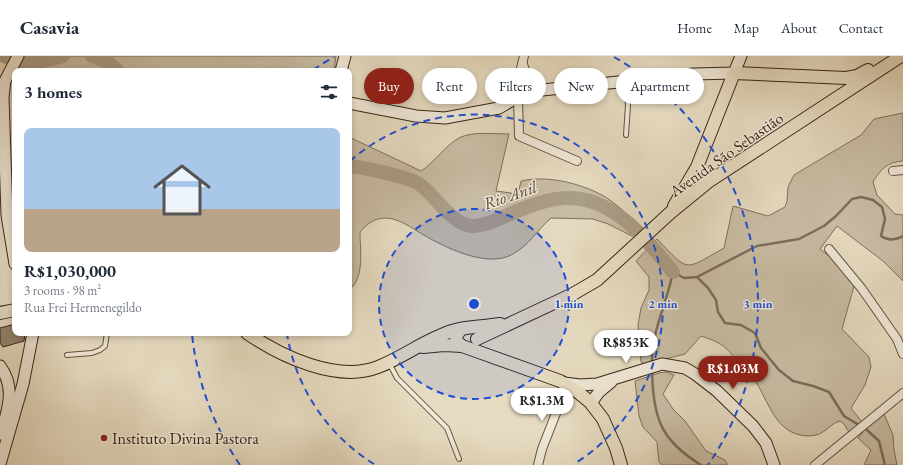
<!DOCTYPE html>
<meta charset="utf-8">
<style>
body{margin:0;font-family:"EB Garamond",serif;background:#f2f2f3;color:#1f2937;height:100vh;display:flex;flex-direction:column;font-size:15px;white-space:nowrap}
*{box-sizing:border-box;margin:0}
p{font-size:13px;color:#747a83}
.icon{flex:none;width:22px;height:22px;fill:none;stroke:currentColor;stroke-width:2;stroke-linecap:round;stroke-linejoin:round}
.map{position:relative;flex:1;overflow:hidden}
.details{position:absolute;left:12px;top:12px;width:340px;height:268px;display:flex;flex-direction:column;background:#fff;border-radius:8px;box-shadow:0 2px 6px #0003}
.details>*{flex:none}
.guide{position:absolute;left:364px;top:12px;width:380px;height:36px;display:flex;gap:8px}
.price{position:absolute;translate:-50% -34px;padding:0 9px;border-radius:14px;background:#fff;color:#222;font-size:13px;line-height:26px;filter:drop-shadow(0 1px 2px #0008)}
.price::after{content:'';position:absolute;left:50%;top:24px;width:12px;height:9px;margin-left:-6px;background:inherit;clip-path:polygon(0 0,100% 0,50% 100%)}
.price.on{background:#8f2418;color:#fff}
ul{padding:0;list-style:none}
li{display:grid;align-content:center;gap:8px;height:212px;padding:0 12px}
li+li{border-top:1px solid #e0e1e3}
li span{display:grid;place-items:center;height:124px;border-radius:8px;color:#555}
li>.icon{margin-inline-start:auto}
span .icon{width:72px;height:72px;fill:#fffc;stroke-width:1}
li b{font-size:17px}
h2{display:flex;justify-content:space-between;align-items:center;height:48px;padding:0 12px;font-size:17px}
.pill{padding:0 14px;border-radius:18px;background:#fff;box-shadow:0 2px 6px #0003;font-size:14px;line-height:36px}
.pill.on{background:#8f2418;color:#fff}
header{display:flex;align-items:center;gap:24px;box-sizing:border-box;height:56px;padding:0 20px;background:#fff;border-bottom:1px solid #e0e1e3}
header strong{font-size:19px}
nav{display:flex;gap:22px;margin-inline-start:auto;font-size:14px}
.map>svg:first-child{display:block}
.green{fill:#c8bca4;stroke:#7f705d}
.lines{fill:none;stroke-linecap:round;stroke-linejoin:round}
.stream{stroke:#7c6d5a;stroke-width:2.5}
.river{stroke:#aa9d87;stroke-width:14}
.building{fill:#92836f;stroke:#362416}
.lane-casing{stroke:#625241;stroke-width:6}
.street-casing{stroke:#625241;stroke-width:10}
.secondary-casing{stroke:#362416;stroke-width:13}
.primary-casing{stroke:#362416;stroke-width:14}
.lane{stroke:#efe8d7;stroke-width:4}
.street{stroke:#efe8d7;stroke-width:8}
.secondary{stroke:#efe8d7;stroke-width:11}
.primary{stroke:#e6dbc1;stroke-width:12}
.ring{fill:none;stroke:#1d4ed8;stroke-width:2;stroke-dasharray:7 5}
.poi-dot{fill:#8f2418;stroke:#efe8d7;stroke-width:1.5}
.labels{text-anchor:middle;stroke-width:3;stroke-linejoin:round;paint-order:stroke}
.street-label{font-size:16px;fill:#362416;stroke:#efe8d7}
.poi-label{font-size:16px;fill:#362416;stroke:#efe8d7;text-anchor:start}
.water-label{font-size:17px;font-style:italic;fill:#594838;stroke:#efe8d7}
.centre{fill:#1d4ed8;stroke:#efe8d7;stroke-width:2}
.ring-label{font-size:12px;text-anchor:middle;font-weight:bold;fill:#1d4ed8;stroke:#efe8d7;stroke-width:3;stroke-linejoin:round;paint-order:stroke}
</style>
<header>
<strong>Casavia</strong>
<nav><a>Home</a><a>Map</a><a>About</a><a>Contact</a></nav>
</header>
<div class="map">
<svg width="903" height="409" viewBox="0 0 903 409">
<rect width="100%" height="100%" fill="#e6dbc1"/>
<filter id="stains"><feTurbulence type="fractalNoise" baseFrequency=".005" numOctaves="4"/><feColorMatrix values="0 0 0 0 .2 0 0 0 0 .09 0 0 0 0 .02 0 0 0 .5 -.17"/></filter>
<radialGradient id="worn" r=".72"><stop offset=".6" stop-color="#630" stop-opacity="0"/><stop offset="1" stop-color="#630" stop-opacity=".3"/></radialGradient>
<g class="green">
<polygon points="25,0 336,0 334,15 16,15"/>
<path d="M903,57V105C887,106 881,113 873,126L877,139L895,158L903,159V225L883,205L837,170L820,193L834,204L854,230L842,273L869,301L871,311L865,329L851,352L862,366L850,378L844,368L840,365C827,369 826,380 808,380C775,379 769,345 754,323C751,318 745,315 741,310C726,291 725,288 701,280L685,298L645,308L641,306L638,269L641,252L649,234V221L636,205L657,183C690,217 683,215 724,192L733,150L768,160L785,151L787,145L788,131L794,119L861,79L874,63Z"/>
<path d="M509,78L496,135L518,138L521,125C547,119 579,127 602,139C616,147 629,160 641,170L632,180L608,168L593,163L551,162C537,174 529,190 511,199C486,212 444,191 422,178C412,172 398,162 386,162C374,162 367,168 360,176C360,194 365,222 349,234V81L421,115C435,106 448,87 459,82C472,75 494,78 509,78Z"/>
<polygon points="666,316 674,319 663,338 673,353 685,365 706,395 725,404 728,409 662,409 659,406 657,386 643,371 639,360 635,325 659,317"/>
<polygon points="884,358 893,379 894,394 897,409 864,409 871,394 858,382 870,367"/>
</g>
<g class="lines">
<g class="stream">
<polyline points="697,221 708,232 716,244 718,256 725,267 741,269 755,277 761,292 779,314 793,325 813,330 829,336 844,360 859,369"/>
<path d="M652,308C651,276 667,247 673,216L684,222L697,221L757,190L799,183L824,170L836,160L852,143L861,141L873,144L882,151L885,163L881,180C888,185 896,184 903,180"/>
<path d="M652,315C653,361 660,384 701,409"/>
<polyline points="867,374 879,385 885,409"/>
</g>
<g class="river">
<path d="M4,0C28,10 39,6 63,0"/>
<polyline points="92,0 108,6 118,15"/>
<path d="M349,110C362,111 409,121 419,128C434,138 449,164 467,169C480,173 498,163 510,158C527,151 546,143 565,142C613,140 646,183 673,216"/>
</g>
</g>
<polygon class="building" points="15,268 15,277 25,277 24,285 3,291 0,287 0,272"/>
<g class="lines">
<defs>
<g id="lane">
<polyline points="626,79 628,49 626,27"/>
<polyline points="67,299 92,297 100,294 105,290 107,277"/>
<polyline points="389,307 397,322 447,372 459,403"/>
</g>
<g id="street">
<path d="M523,8C527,22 531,29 546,32"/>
<polyline points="518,41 519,80 577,105"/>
<polyline points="513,45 524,0"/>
<polyline points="893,115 903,114"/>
<polyline points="829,193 862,233 897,283 903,298"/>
<polyline points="538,409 542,393 567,329"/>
<polyline points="815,409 903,337"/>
</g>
<g id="secondary">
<polyline points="341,15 345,0"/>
<polyline points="349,47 416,60 445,62 499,52 523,38 533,35 694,18 734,17 741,0"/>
<polyline points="15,208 7,159 3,41 5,25 18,0"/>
<path d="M0,310C16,332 8,353 1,378"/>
<polyline points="564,327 580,329 597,328 662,308 685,312 695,318 717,335 753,370 766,387 774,409"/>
<polyline points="591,347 599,336 611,326"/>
<polyline points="0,408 23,328 33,277"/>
</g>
<g id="primary">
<polyline points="674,150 697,111 734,17 846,22 857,20 868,14"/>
<polyline points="0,257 15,254"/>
<polyline points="461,273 456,280 457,286 462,290 560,325 579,337 590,346 603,363 616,392 621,409"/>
<path d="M247,277C280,300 337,327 378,311C404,301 426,283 452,275C468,270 483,271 500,268"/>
<polyline points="477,283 573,238 597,224 670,157 708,126 901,0"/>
<polyline points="423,291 444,289 462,290"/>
</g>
</defs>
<use href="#lane" class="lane-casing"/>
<use href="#street" class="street-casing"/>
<use href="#secondary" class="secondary-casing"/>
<use href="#primary" class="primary-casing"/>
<use href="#lane" class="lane"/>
<use href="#street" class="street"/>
<use href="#secondary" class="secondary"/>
<use href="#primary" class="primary"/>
</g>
<circle cx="474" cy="248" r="95" fill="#1d4ed8" fill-opacity=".12"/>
<g class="ring">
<circle cx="474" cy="248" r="95"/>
<path d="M374 408A189 189 0 0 1 287 278M350 105A189 189 0 1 1 574 408"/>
<path d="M240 409A284 284 0 0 1 192 278M313 14A284 284 0 0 1 334 1M614 1A284 284 0 0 1 708 409"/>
</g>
<circle class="poi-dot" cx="104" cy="382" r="4"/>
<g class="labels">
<g class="street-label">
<text transform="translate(726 98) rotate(-35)" y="6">Avenida São Sebastião</text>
</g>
<g class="poi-label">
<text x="112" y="388">Instituto Divina Pastora</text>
</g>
<g class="water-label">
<text transform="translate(510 139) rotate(-19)" y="6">Rio Anil</text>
</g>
</g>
<circle cx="474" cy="248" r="6" class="centre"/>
<g class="ring-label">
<text x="569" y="252">1 min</text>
<text x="663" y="252">2 min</text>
<text x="758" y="252">3 min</text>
</g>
<rect width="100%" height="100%" filter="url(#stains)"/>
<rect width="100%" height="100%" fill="url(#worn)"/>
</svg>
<b class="price" style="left:626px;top:308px">R$853K</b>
<b class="price on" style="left:733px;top:334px">R$1.03M</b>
<b class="price" style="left:542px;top:366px">R$1.3M</b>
<div class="guide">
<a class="pill on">Buy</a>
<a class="pill">Rent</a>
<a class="pill">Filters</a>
<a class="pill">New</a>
<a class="pill">Apartment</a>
</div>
<section class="details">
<h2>3 homes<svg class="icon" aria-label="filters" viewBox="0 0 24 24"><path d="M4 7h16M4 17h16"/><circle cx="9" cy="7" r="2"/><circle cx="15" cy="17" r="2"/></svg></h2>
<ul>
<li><span style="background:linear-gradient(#a9c7e8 65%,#b9a48a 0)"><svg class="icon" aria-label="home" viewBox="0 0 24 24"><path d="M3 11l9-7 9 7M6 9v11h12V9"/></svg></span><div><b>R$1,030,000</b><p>3 rooms · 98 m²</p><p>Rua Frei Hermenegildo</p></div></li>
</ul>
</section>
</div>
